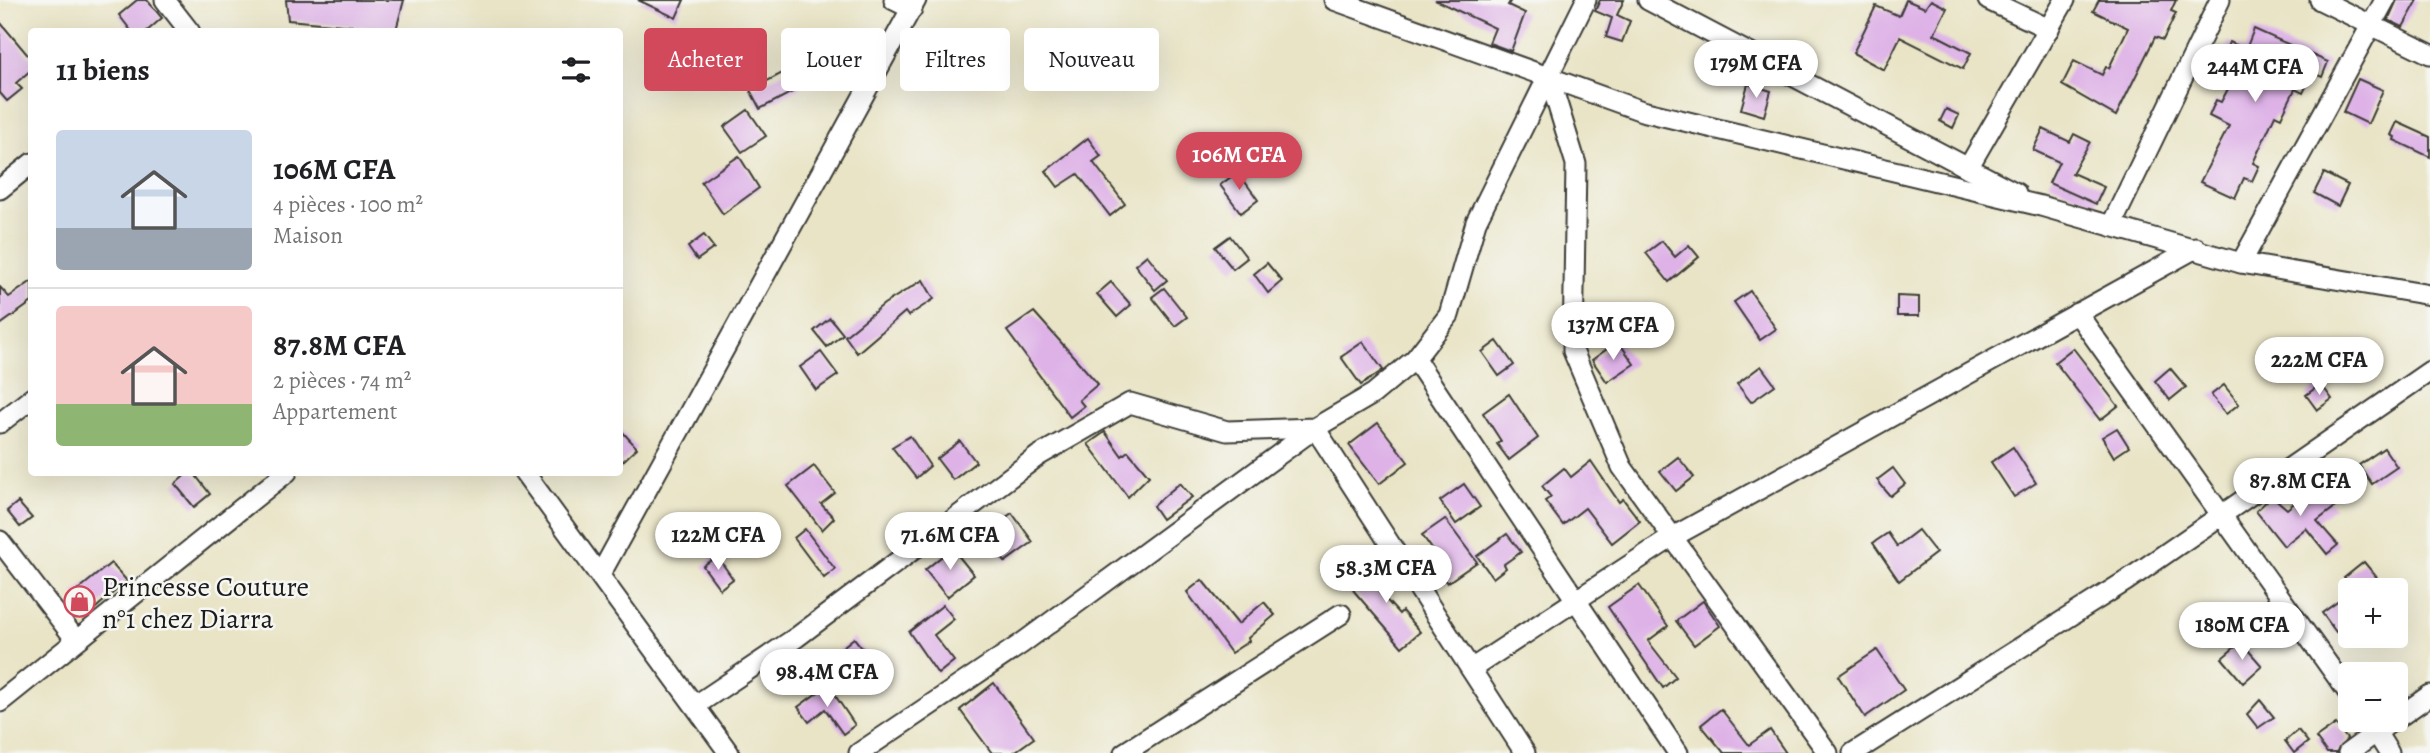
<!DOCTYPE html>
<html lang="fr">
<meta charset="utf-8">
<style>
body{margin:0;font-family:Alegreya,serif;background:#f6f6f6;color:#202124;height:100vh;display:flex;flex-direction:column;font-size:26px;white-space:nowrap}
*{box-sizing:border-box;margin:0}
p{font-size:23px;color:#757577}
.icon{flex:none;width:38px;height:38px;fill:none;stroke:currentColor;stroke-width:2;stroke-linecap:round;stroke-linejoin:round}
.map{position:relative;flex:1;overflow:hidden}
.side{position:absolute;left:28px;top:28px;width:595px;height:448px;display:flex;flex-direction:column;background:#fff;border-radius:7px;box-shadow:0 7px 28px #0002}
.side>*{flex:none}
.guide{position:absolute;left:644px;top:28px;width:665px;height:63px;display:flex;gap:14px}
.buttons{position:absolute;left:2338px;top:578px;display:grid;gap:14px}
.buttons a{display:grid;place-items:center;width:70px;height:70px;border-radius:7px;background:#fff;box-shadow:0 7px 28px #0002;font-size:35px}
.price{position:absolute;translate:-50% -60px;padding:0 16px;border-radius:24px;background:#fff;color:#222;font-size:23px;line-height:46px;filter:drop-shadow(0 2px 4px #0008)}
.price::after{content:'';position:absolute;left:50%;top:42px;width:21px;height:16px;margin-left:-10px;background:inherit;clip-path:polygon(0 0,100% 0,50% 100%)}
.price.selected{background:#d1495b;color:#fff}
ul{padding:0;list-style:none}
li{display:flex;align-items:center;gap:21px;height:175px;padding:0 28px}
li+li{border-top:2px solid #e0e0e0}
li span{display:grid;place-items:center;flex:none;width:196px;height:140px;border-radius:7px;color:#555}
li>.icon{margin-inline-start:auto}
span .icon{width:84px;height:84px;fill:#fffc;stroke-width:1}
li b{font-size:30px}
h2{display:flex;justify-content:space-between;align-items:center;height:84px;padding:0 28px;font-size:30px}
.chip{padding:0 24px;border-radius:7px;background:#fff;box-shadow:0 7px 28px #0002;font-size:24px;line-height:63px}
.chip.selected{background:#d1495b;color:#fff}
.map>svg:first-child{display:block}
.building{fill:#deb2e7}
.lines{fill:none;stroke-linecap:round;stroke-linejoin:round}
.street-casing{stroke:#3b3a36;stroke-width:23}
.street{stroke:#fff;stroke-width:19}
.labels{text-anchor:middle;stroke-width:5;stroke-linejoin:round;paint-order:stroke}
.poi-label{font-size:28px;fill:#1c1c1c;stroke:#f6f6f2;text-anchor:start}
</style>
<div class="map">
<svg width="2430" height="753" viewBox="0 0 2430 753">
<rect width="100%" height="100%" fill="#f6f6f2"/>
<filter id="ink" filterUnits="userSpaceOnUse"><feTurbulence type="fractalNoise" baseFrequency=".0143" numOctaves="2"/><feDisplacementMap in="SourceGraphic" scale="14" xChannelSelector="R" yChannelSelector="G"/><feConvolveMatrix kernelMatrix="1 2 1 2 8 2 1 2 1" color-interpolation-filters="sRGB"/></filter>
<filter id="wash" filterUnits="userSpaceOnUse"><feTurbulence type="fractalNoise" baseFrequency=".00686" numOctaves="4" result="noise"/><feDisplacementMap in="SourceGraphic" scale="28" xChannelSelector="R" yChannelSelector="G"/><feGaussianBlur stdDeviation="1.57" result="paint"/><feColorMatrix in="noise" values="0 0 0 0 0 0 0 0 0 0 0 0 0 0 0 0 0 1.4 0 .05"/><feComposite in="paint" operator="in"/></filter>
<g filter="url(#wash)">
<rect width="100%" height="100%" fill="#e9e4c6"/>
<g id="blocks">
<g class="building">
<polygon points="137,0 147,0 162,18 146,32 132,32 119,15"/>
<polygon points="286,0 404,0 396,30 288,20"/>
<polygon points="638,0 684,0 676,18"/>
<polygon points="1435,0 1511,0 1508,5 1525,13 1511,51 1489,43 1495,28"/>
<polygon points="1600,0 1624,0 1617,15 1630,21 1622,42 1606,37 1612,18 1595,11"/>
<polygon points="1906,0 1925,8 1931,0 1947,8 1934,34 1971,53 1963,69 1900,37 1884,70 1853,53 1876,6 1899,16"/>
<polygon points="2099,0 2176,0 2171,11 2176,13 2163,40 2155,37 2116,116 2062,85 2074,61 2102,75 2106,67 2109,68 2128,28 2093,11"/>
<polygon points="2397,0 2418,0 2403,27 2388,20"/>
<polygon points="0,22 32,60 32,69 16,83 22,89 7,101 0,93"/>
<polygon points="2254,29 2328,62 2322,77 2313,73 2303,93 2295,89 2281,118 2275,115 2253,163 2259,166 2252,181 2244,178 2235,198 2200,182 2229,126 2209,116 2216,100 2221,102 2237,72 2214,62 2220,48 2226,50 2229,42 2246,49"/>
<polygon points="790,69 800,88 760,109 750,90"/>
<polygon points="2358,79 2383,90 2368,124 2343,112"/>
<polygon points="1748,84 1771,91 1764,116 1741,109"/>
<polygon points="1946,109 1959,115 1953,128 1940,121"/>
<polygon points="748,110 766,136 742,152 724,127"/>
<polygon points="2397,122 2430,137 2430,157 2394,140 2395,137 2391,135"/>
<polygon points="2043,129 2070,142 2074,134 2090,142 2072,173 2104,187 2096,204 2049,183 2059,162 2033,150"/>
<polygon points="1088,138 1101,156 1093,162 1125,204 1110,216 1078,174 1058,187 1046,171"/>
<polygon points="739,156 759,188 723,214 701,182"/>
<polygon points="1238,172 1258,200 1241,213 1220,185"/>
<polygon points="2324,173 2348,185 2338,206 2314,193"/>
<polygon points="704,235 714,248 697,260 688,247"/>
<polygon points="1230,236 1247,258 1233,269 1215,247"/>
<polygon points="1662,241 1675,257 1689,245 1699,257 1669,282 1646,253"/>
<polygon points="1147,255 1167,280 1155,290 1135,265"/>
<polygon points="1267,263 1282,281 1268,293 1254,274"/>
<polygon points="923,280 934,299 908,316 905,312 857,353 845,336 884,304"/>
<polygon points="32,281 32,302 0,325 0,287 9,297"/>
<polygon points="1111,282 1131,305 1117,317 1097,294"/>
<polygon points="1164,288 1187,317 1175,326 1152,297"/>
<polygon points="1750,291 1776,329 1760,340 1734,302"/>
<polygon points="1897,296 1919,297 1919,316 1897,316"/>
<polygon points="1034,312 1098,384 1079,400 1084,406 1070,417 1007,331"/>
<polygon points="830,318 843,334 827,347 814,331"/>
<polygon points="1497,341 1514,365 1499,376 1482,352"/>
<polygon points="1618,341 1634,364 1607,382 1592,360"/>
<polygon points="1363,342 1383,370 1361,385 1341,357"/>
<polygon points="2073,348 2118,406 2100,420 2055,362"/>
<polygon points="821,352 838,375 816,390 800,367"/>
<polygon points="1761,366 1775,385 1751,402 1737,384"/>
<polygon points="2170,368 2186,387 2170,400 2155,381"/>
<polygon points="2321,384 2332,399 2317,410 2306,395"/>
<polygon points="2224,385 2239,404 2226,414 2211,395"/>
<polygon points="1509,394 1538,438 1509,460 1497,444 1501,441 1483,413"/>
<polygon points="1378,423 1408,462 1379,484 1349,445"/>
<polygon points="2117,428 2129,447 2114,457 2102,437"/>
<polygon points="620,429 637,448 620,464"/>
<polygon points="1105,432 1122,456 1128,451 1149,476 1128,497 1088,444"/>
<polygon points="910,436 930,466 916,478 892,447"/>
<polygon points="960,441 976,462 953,480 937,459"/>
<polygon points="2013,447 2036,483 2014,497 1991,462"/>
<polygon points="2384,448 2397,467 2372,484 2359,465"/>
<polygon points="1678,457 1694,477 1676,491 1660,471"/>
<polygon points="1591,461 1619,502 1623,499 1640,521 1612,543 1585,508 1563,525 1545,501 1551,497 1542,486 1564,468 1571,477"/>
<polygon points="814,466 835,493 821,504 834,518 822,530 788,486"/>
<polygon points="1893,468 1905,484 1890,496 1877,480"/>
<polygon points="189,472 193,472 210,494 194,507 175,484"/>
<polygon points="1180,483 1192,497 1162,519 1153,506"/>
<polygon points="1464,484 1480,507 1456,524 1440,501"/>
<polygon points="2317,484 2335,507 2317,521 2338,545 2327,554 2306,528 2284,546 2256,511 2272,496 2287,509"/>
<polygon points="18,502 32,518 20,527 7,511"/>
<polygon points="1012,513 1033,542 1005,562 984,533"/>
<polygon points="1445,519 1477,562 1447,583 1434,564 1440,560 1422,535"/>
<polygon points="805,529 835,569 824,578 794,538"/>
<polygon points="1918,530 1936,553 1899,581 1873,543 1888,533 1897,546"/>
<polygon points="1507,534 1521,552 1504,564 1506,568 1493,578 1477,556"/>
<polygon points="952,548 974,575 947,597 925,570"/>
<polygon points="717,556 733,579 720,589 703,566"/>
<polygon points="1387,562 1398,579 1380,593 1399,614 1402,611 1420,632 1402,647 1353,590"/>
<polygon points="2364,562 2379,580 2367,590 2353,590 2344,578"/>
<polygon points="111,563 127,581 91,612 74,593"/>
<polygon points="1202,580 1238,624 1264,602 1275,615 1248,638 1249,641 1231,653 1187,592"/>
<polygon points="1639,585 1668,626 1648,641 1676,677 1663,688 1608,607"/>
<polygon points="2350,593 2350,621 2336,632 2322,613"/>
<polygon points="1703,601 1720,626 1694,645 1676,621"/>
<polygon points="943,605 954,619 934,635 954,661 938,674 909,632"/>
<polygon points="854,638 867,654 852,666 839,650"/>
<polygon points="2241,642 2262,666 2243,683 2222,658"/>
<polygon points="1877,650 1904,690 1865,717 1838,676"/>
<polygon points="994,683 1034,738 1013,753 992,753 960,710"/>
<polygon points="828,685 855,725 843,734 825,709 809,722 798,707"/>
<polygon points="2260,700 2274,717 2258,728 2247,714"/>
<polygon points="1721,709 1749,745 1770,730 1786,753 1724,753 1701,725"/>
<polygon points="2336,724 2347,739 2336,753 2327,753 2316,738"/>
<polygon points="2298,730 2308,742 2294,753 2285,741"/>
</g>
</g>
</g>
<g filter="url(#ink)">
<use href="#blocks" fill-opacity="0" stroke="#3b3a36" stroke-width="2"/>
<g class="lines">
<defs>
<g id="street">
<polyline points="165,0 190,32"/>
<polyline points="894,0 912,9"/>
<polyline points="1334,0 1642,111 2041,206 2241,263 2430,295"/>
<polyline points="1648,0 2016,193"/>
<polyline points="1988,0 2049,29"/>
<polyline points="2320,0 2430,54"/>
<polyline points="1549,77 1576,164 1573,351 1622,467 1828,753"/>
<polyline points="1968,168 2065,0"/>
<polyline points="0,189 32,163"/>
<polyline points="2111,226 2220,0"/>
<polyline points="2241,263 2385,0"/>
<polyline points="2077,313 2350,695"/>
<polyline points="1415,359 1678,753"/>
<polyline points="0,423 32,398"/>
<polyline points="524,472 729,753"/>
<polyline points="0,541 76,640"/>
<polyline points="600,575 916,0"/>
<polyline points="1471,669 1671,538 2196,248"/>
<polyline points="0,702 287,472"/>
<polyline points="696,705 797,637 1038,456 1130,403 1227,431 1315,428 1373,394 1415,359 1449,315 1476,222 1586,0"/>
<polyline points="2368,719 2389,753"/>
<polyline points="2396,719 2430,695"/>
<polyline points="859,753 1021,644 1315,428 1525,753"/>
<polyline points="1124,753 1341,614"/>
<polyline points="1853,753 2126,581 2430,371"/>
<polyline points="2348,753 2395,719"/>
</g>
</defs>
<use href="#street" class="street-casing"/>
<use href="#street" class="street"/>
</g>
</g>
<defs>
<symbol id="shop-ring" viewBox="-11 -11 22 22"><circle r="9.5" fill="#f6f6f2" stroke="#d1495b" stroke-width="1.5"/><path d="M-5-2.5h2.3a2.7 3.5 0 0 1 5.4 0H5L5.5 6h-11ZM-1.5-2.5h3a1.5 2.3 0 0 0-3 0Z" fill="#d1495b"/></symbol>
</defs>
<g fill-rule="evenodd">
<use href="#shop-ring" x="62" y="584" width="35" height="35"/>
</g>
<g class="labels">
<g class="poi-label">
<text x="102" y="596">Princesse Couture<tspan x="102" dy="32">n°1 chez Diarra</tspan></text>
</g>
</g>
</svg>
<div class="buttons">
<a>+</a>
<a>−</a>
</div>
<b class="price" style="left:1756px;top:100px">179M CFA</b>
<b class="price" style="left:2255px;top:104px">244M CFA</b>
<b class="price selected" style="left:1239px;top:192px">106M CFA</b>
<b class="price" style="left:1613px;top:362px">137M CFA</b>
<b class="price" style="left:2319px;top:397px">222M CFA</b>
<b class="price" style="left:2300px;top:518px">87.8M CFA</b>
<b class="price" style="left:718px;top:572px">122M CFA</b>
<b class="price" style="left:950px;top:572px">71.6M CFA</b>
<b class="price" style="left:1386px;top:605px">58.3M CFA</b>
<b class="price" style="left:2242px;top:662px">180M CFA</b>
<b class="price" style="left:827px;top:709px">98.4M CFA</b>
<div class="guide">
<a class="chip selected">Acheter</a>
<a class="chip">Louer</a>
<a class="chip">Filtres</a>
<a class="chip">Nouveau</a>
</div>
<section class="side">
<h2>11 biens<svg class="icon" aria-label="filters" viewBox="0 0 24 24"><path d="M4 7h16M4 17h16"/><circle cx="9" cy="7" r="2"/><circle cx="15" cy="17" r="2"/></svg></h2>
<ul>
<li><span style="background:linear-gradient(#c9d6e8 70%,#9aa5b1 0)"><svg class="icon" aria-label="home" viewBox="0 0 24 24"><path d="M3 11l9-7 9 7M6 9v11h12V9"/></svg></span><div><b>106M CFA</b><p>4 pièces · 100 m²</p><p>Maison</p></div></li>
<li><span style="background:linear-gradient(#f6c9c9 70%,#8fb573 0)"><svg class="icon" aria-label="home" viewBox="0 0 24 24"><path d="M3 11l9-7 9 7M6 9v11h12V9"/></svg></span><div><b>87.8M CFA</b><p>2 pièces · 74 m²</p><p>Appartement</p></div></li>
</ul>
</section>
</div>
